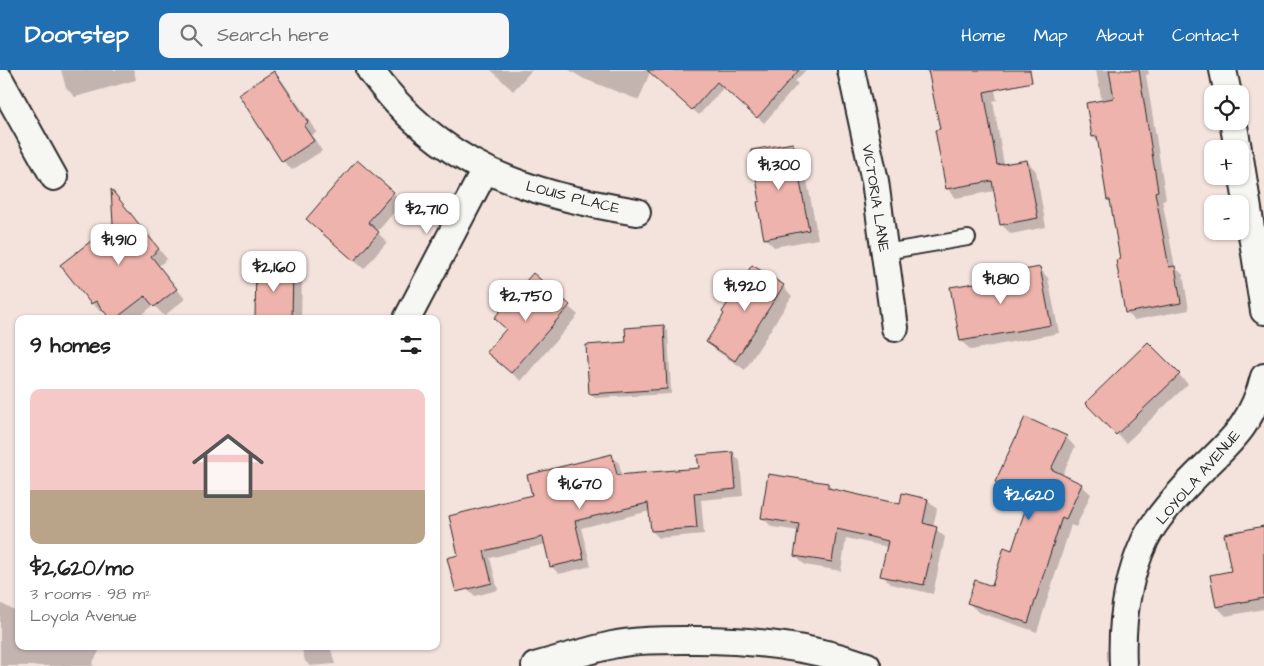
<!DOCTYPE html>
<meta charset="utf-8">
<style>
body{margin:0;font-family:"Architects Daughter",sans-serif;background:#f6f6f6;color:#222;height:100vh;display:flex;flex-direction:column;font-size:19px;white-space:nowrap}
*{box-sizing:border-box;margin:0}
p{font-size:16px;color:#767676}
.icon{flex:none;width:28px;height:28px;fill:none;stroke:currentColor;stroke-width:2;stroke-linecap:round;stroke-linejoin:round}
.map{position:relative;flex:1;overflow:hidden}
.sheet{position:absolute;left:15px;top:245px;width:425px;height:335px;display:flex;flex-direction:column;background:#fff;border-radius:10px;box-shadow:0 1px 4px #0004}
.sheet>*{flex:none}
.fabs{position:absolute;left:1204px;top:15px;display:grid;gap:10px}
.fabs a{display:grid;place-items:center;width:45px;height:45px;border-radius:10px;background:#fff;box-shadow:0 1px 4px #0004;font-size:25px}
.price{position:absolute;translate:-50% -42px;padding:0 11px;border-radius:10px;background:#fff;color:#222;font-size:16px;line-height:32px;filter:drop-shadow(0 1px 2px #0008)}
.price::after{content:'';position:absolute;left:50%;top:30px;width:15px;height:11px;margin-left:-8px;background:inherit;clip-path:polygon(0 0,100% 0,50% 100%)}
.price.selected{background:#1f6fb2;color:#fff}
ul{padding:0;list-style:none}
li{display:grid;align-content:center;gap:10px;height:265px;padding:0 15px}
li+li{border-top:1px solid #e0e0e0}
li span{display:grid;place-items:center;height:155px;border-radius:10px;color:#555}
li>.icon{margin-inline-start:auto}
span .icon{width:90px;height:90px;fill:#fffc;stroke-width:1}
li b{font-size:21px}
h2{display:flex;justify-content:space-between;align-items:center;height:60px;padding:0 15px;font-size:21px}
header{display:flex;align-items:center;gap:30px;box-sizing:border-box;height:70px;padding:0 25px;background:#1f6fb2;color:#fff}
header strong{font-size:24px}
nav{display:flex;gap:28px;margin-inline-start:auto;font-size:18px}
.search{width:350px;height:45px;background:#f6f6f6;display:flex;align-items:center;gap:12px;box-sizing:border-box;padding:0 18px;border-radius:10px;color:#767676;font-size:19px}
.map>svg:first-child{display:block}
.shadow{fill:#0003}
.building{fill:#eeb3ac;stroke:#2b2b2b}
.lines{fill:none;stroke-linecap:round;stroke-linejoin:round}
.lane-casing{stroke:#2b2b2b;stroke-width:18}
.street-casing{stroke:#2b2b2b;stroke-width:30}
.lane{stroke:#f6f6f2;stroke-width:14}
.street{stroke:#f6f6f2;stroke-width:26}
.labels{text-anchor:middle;stroke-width:4;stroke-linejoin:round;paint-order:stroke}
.street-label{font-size:15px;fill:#2b2b2b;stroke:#f6f6f2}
</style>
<header>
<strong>Doorstep</strong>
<div class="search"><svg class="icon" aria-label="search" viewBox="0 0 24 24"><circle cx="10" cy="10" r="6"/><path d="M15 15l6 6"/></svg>Search here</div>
<nav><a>Home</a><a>Map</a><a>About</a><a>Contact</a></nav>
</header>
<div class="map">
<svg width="1264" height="596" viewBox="0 0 1264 596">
<rect width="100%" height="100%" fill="#f4e2dd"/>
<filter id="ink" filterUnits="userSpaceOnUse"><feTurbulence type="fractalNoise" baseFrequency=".02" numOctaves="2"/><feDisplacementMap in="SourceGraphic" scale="10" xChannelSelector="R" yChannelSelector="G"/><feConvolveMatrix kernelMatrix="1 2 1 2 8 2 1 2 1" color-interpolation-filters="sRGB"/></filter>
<g filter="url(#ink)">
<g class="shadow">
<polygon points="61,0 134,0 136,10 75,27 66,18"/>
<polygon points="491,0 532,0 513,21"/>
<polygon points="569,0 806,0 795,11 798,14 764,53 724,17 699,45 650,2 639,30 584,9"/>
<polygon points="925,0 991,0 997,30 993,31 1004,95 1027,91 1036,101 1046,157 1011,164 1001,154 995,121 956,128 947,118 941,60 931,7"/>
<polygon points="1096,0 1148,0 1149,4 1146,5 1166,129 1162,130 1175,197 1183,205 1189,240 1134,250 1126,242 1122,190 1112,132 1109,129 1099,73 1093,67 1102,32"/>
<polygon points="274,2 283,12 317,62 312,65 322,81 292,100 283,91"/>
<polygon points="793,74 802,83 818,169 774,177 765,168 762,132"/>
<polygon points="357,92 403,132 377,162 387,172 364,199 317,158"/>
<polygon points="112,122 167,189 159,196 185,229 164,246 154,235 136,249 111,249 104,240 101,242 92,233 114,155"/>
<polygon points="753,196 783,216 792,226 745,300 717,281 707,272"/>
<polygon points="1039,198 1048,208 1059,263 971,280 961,271 983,213"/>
<polygon points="293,199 302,208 301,249 256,249"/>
<polygon points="534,205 578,245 521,311 497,291 507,259"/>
<polygon points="663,257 668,261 671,324 595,328 590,324 628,273"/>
<polygon points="1148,274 1188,314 1126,373 1087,333"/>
<polygon points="1066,367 1075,377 1062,406 1081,415 1091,424 1076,457 1071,455 1037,562 978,542 969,533 993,517 1013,482 1029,432 1006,421 996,412"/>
<polygon points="733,383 740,391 743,426 701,430 704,464 659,468 652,461 650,441 581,458 591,496 559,504 552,497 546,474 490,488 498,520 475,526 468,519 450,447 534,426 612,386 619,393 622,406 700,400"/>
<polygon points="828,414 834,421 901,435 928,430 937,439 933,457 945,467 933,524 891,514 882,505 888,477 846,468 841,501 805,495 795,486 799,461 772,457 763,448"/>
<polygon points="1264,458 1264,539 1226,546 1217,537 1212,506 1232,502"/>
<polygon points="0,533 17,542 19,539 19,576 102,576 92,594 94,596 0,596"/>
<polygon points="301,576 330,576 335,594 310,596 305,591"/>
</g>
<g class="building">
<polygon points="647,0 799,0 757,48 717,12 692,40"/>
<polygon points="928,0 1030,0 1032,12 984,22 997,95 1027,90 1038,148 1000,155 992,111 946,119 935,60 940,59"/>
<polygon points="1109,0 1139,0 1158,121 1155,122 1169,197 1175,196 1181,233 1125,243 1116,190 1120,189 1110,130 1107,130 1097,66 1092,67 1086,33 1114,28"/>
<polygon points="274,1 308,52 304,56 314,71 282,92 238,24"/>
<polygon points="793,73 809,160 764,169 757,132 760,131 751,80"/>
<polygon points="357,90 394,122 368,152 379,162 354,191 306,149"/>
<polygon points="111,119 159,179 151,186 177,219 154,237 145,226 115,249 110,249 96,231 91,234 60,195 113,154"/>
<polygon points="752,195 784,215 735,291 706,272 724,244 722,242"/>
<polygon points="256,197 293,198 292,249 255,249"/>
<polygon points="1040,197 1051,255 960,271 950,217 981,212 980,208"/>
<polygon points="533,203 570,235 511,303 486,282 506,259 494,248"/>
<polygon points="664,255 667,319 589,324 586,275 626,272 625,258"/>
<polygon points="1148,272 1180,304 1116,365 1085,333"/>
<polygon points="1025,347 1067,366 1051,399 1082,414 1066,449 1062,447 1028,553 967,533 975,510 992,516 1004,477 1012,480 1029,428 995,412"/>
<polygon points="733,382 736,419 694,423 697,458 651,461 648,433 575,451 584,489 550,497 543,467 484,481 492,513 456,522 447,488 458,485 449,446 532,425 527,405 612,384 617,405 699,398 697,385"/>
<polygon points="768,404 828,413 828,418 900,434 902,423 928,429 923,453 937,457 924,515 880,506 888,471 837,459 832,492 794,486 799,454 761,448"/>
<polygon points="1264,456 1264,528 1216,537 1210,505 1231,501 1224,464"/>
</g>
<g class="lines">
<defs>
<polyline id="lane" points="885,182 968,168"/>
<g id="street">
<path d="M370,0C440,97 524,123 637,142"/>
<polyline points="851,0 875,111 895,258"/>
<polyline points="1223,0 1228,24"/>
<polyline points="0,10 54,107"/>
<polyline points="1233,51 1238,79"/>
<polyline points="1240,88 1264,241"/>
<polyline points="407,249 485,100"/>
<path d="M535,596C560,589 586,581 612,575C635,570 661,570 684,570C746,569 808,575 867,596"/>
<path d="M1123,596C1121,554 1127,509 1145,470C1154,451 1172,431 1186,416C1222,377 1250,363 1264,307"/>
</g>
</defs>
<use href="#lane" class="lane-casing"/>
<use href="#street" class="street-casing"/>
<use href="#lane" class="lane"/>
<use href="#street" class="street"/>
</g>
</g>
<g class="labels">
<g class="street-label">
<text transform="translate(573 127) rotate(14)" y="5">LOUIS PLACE</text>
<text transform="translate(876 128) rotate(81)" y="5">VICTORIA LANE</text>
<text transform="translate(1198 407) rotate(-49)" y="5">LOYOLA AVENUE</text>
</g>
</g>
</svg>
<div class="fabs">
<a><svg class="icon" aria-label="locate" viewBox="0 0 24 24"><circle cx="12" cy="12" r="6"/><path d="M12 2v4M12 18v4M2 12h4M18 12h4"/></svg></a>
<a>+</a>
<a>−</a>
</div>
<b class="price" style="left:779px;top:121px">$1,300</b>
<b class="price" style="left:427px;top:165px">$2,710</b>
<b class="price" style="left:119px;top:196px">$1,910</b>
<b class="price" style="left:274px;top:223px">$2,160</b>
<b class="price" style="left:1001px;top:235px">$1,810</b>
<b class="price" style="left:745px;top:242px">$1,920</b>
<b class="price" style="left:526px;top:252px">$2,750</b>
<b class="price" style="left:580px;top:440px">$1,670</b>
<b class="price selected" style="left:1029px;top:451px">$2,620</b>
<section class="sheet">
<h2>9 homes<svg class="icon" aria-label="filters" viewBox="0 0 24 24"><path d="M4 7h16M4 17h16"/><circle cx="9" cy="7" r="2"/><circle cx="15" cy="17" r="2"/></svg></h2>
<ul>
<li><span style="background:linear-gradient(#f6c9c9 65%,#b9a48a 0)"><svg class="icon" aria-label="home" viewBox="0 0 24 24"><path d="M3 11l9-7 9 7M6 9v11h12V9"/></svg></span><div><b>$2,620/mo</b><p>3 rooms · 98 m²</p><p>Loyola Avenue</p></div></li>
</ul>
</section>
</div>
